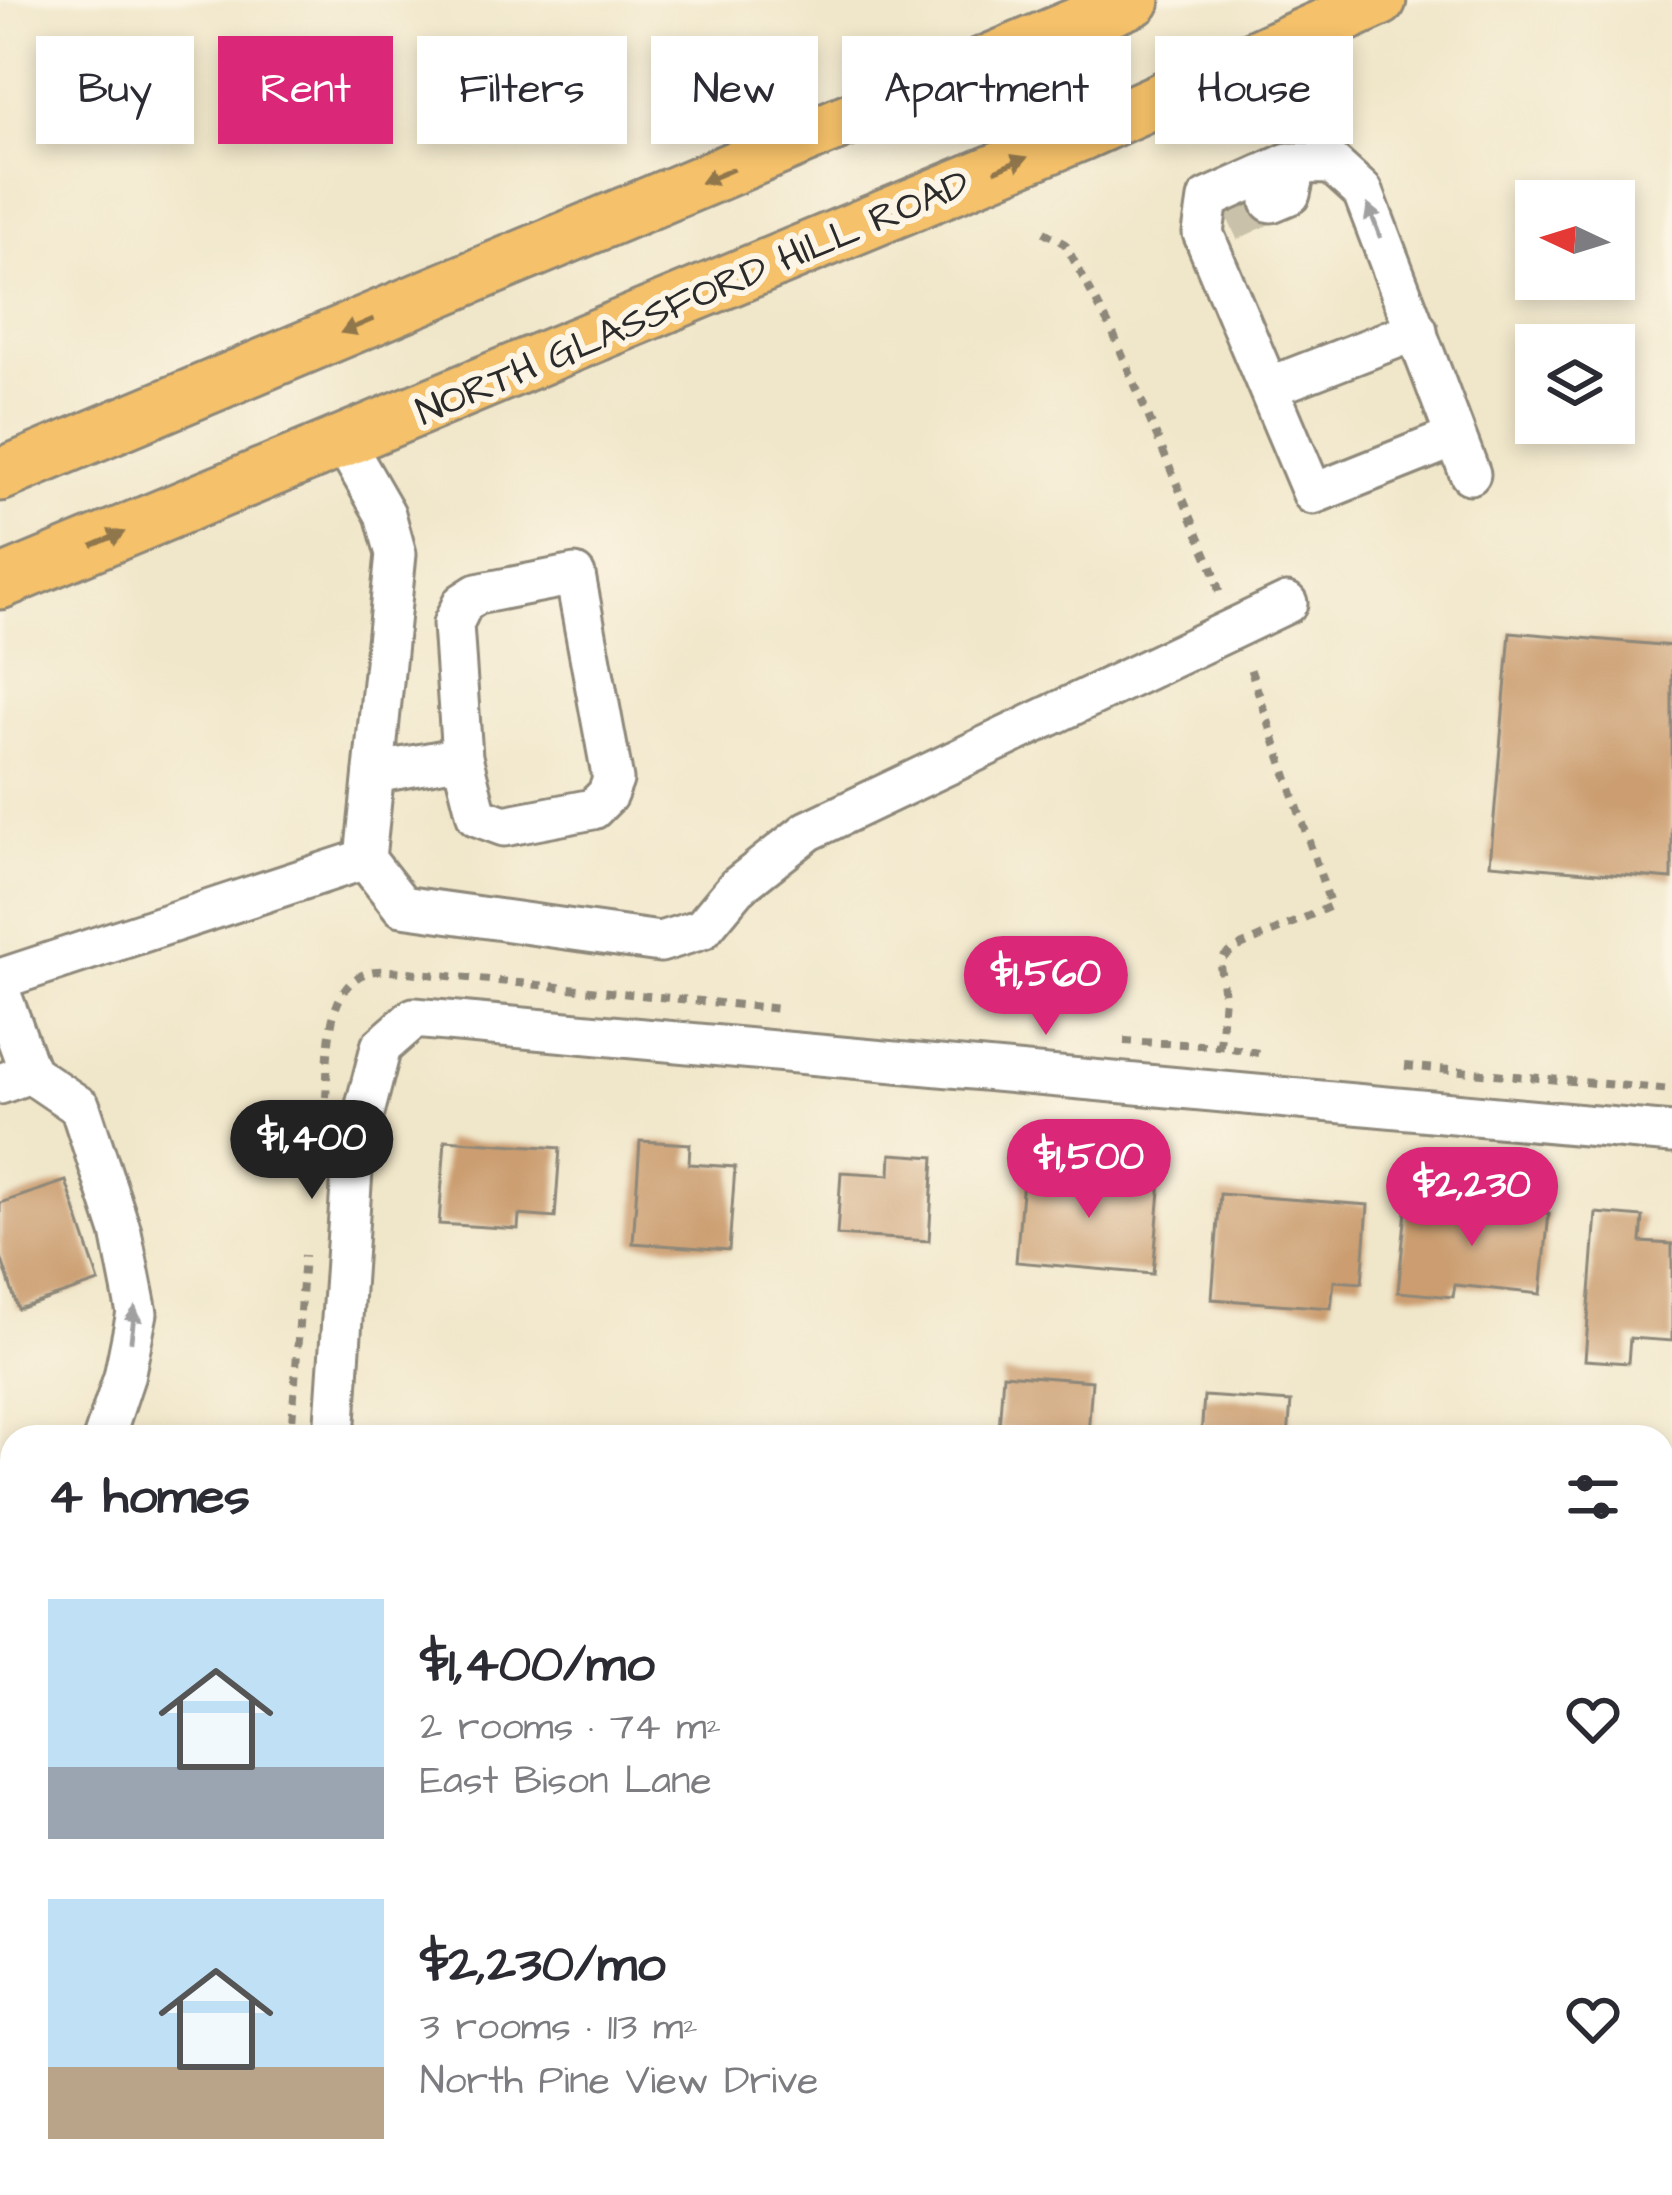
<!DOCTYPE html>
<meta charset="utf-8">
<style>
body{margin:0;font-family:"Architects Daughter",sans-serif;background:#f7f7f7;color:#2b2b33;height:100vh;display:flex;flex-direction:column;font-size:45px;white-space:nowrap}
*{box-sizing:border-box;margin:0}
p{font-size:39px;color:#7c7c81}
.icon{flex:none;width:66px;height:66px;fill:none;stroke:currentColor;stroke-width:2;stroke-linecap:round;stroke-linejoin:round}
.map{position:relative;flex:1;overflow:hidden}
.details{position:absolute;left:0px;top:1425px;width:1674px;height:771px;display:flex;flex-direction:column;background:#fff;border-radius:36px 36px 0 0;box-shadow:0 6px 18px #0003}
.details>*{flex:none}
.banner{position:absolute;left:36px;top:36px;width:1602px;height:108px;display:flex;gap:24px}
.needle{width:78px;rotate:274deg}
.controls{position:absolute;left:1515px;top:180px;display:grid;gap:24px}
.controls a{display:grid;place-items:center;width:120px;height:120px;border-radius:0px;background:#fff;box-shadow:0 6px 18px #0003;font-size:60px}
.price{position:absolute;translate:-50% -102px;padding:0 27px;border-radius:42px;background:#db2777;color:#fff;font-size:39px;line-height:78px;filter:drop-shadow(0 3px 6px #0008)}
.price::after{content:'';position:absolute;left:50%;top:72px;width:36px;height:27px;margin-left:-18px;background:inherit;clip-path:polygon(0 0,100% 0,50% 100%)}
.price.current{background:#222;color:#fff}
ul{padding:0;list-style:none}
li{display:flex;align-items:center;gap:36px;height:300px;padding:0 48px}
li span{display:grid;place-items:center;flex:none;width:336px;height:240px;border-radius:0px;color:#555}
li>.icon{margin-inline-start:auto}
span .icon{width:144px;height:144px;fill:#fffc;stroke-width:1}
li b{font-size:51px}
h2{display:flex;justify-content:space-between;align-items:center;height:144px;padding:0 48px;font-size:51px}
.tag{padding:0 42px;border-radius:0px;background:#fff;box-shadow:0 6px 18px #0003;font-size:42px;line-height:108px}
.tag.current{background:#db2777;color:#fff}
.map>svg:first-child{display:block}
.building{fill:#cb9d70}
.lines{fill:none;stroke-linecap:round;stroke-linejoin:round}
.minor-tunnel{stroke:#c9c1a9;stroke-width:39;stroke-dasharray:39 20;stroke-linecap:butt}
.minor-casing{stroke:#8e887a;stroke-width:45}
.major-casing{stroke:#8e887a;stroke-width:57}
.path{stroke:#8e887a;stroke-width:8;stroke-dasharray:9 9;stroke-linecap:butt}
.minor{stroke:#fff;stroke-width:39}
.major{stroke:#f5c16b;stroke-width:51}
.oneway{fill:#90764b}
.oneway2{fill:#a0a0a0}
.labels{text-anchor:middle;stroke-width:12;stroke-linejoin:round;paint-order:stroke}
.street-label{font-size:39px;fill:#2b2b2b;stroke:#fcf5e5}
</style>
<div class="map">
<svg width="1672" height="2195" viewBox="0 0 1672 2195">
<rect width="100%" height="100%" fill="#fcf5e5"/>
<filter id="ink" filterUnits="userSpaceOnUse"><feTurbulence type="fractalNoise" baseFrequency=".00833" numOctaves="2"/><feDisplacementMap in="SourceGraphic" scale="24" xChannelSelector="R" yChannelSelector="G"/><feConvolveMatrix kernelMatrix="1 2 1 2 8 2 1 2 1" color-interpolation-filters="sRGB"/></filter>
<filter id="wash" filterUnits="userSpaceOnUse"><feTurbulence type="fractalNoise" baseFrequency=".004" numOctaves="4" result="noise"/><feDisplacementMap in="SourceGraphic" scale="48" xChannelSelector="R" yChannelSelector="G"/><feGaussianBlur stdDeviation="2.7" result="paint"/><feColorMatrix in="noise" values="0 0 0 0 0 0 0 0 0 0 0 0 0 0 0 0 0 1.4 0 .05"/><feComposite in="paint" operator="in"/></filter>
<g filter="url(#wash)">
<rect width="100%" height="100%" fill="#f0e6c9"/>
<g id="blocks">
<g class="building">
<polygon points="1510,632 1672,646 1672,879 1490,864"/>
<polygon points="445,1140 560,1148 555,1218 519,1215 518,1229 439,1224"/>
<polygon points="640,1141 690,1144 689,1164 735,1167 729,1250 633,1243"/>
<polygon points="891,1154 934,1157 929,1241 837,1235 841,1172 890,1175"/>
<polygon points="1024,1168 1161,1178 1153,1274 1016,1262"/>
<polygon points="66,1181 99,1282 18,1309 0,1254 0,1203"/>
<polygon points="1220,1194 1368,1205 1362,1283 1334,1281 1331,1308 1212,1299"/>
<polygon points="1407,1200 1549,1213 1541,1294 1455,1285 1453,1297 1398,1292"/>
<polygon points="1596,1213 1643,1217 1641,1242 1672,1244 1672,1341 1630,1338 1628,1363 1585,1360"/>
<polygon points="1003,1374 1092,1381 1088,1435 999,1429"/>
<polygon points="1204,1396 1291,1402 1288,1437 1201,1437"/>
<polygon points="1662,1609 1672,1610 1672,1730 1662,1730"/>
<polygon points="1662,1978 1672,1979 1672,2079 1662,2078"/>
<polygon points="1662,2161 1672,2162 1672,2195 1565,2195 1566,2184 1662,2184"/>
<rect x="361" y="2184" width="111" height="11"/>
<polygon points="630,2184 686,2187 686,2195 629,2195"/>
</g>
</g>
</g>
<g filter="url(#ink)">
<use href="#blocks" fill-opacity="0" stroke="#8e887a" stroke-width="3"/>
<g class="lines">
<polyline class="minor-tunnel" points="1229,222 1271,202"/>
<defs>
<g id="minor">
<polyline points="1271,202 1290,194 1297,163"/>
<polyline points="1270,387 1417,330"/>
<polyline points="1456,437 1313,494 1203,233 1208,199 1288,163 1332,164 1363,192 1470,474"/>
<polyline points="343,441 385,514 396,554 365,859 402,906 660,942 702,929 737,887 808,831 1287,603"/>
<polyline points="374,773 462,757 477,816 504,826 593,809 607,795 613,780 575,575 477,594 463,603 453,624 462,757"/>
<polyline points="0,979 365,859"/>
<polyline points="0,992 30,1073 0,1084"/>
<polyline points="30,1073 80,1107 121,1232 137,1313 124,1377 104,1437"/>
<polyline points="334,1437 353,1156 381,1047 414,1018 1672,1133"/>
<polyline points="0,1705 12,1707"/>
<polyline points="1662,1882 1672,1883"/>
<polyline points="277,2195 278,2184"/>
</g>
<g id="major">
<polyline points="0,475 1134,0"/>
<polyline points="0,583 1080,135 1380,0"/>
</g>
</defs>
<use href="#minor" class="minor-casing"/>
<use href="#major" class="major-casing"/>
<g class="path">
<polyline points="1044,232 1065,244 1113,333 1214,572 1221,599"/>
<polyline points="1124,1041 1220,1046 1264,1054"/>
<polyline points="1220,1046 1224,996 1220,965 1224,957 1236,948 1331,906 1248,662"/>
<polyline points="1405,1066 1672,1090"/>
<path d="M326,1097C329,1058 323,985 370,972C381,969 397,972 408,972L781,1009"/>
<polyline points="291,1437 304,1255"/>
<polyline points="231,2195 232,2184"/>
</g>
<use href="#minor" class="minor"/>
<use href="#major" class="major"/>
</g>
<defs><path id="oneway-solid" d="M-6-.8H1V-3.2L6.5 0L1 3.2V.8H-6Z" transform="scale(3)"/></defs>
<g class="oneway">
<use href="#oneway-solid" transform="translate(1011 164) rotate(-23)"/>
<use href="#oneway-solid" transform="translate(717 176) rotate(157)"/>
<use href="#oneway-solid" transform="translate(357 326) rotate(157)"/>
<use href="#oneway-solid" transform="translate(108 539) rotate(-23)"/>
</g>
<g class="oneway2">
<use href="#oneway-solid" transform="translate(1374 221) rotate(-111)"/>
<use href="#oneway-solid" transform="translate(133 1324) rotate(-83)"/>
</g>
</g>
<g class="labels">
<g class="street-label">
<text transform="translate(692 296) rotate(-23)" y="14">NORTH GLASSFORD HILL ROAD</text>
</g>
</g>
</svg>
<div class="controls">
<a><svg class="needle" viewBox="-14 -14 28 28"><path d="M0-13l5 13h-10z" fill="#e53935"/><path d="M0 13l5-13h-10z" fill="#7c7c81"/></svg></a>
<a><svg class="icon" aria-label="layers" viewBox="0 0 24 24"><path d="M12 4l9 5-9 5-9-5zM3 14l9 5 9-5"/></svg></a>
</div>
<b class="price" style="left:1046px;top:1038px">$1,560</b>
<b class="price current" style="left:312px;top:1202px">$1,400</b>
<b class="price" style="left:1089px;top:1221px">$1,500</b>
<b class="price" style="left:1472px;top:1249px">$2,230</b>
<div class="banner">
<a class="tag">Buy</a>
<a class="tag current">Rent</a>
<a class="tag">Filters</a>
<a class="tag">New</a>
<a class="tag">Apartment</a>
<a class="tag">House</a>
</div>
<section class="details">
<h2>4 homes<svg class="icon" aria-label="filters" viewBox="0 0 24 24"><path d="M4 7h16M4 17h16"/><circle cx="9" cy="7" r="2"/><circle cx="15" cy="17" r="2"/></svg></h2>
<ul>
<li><span style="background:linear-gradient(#bfe0f5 70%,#9aa5b1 0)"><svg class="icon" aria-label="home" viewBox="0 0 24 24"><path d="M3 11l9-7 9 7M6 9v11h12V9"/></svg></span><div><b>$1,400/mo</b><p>2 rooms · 74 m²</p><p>East Bison Lane</p></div><svg class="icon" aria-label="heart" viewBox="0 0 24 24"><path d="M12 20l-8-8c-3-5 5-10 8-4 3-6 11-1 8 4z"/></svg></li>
<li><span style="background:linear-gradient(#bfe0f5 70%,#b9a48a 0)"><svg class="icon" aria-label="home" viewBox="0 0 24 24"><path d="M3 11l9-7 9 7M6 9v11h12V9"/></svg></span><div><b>$2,230/mo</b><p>3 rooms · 113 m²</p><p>North Pine View Drive</p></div><svg class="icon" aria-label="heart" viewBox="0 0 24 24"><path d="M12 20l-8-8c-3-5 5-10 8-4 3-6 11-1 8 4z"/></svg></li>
</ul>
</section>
</div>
